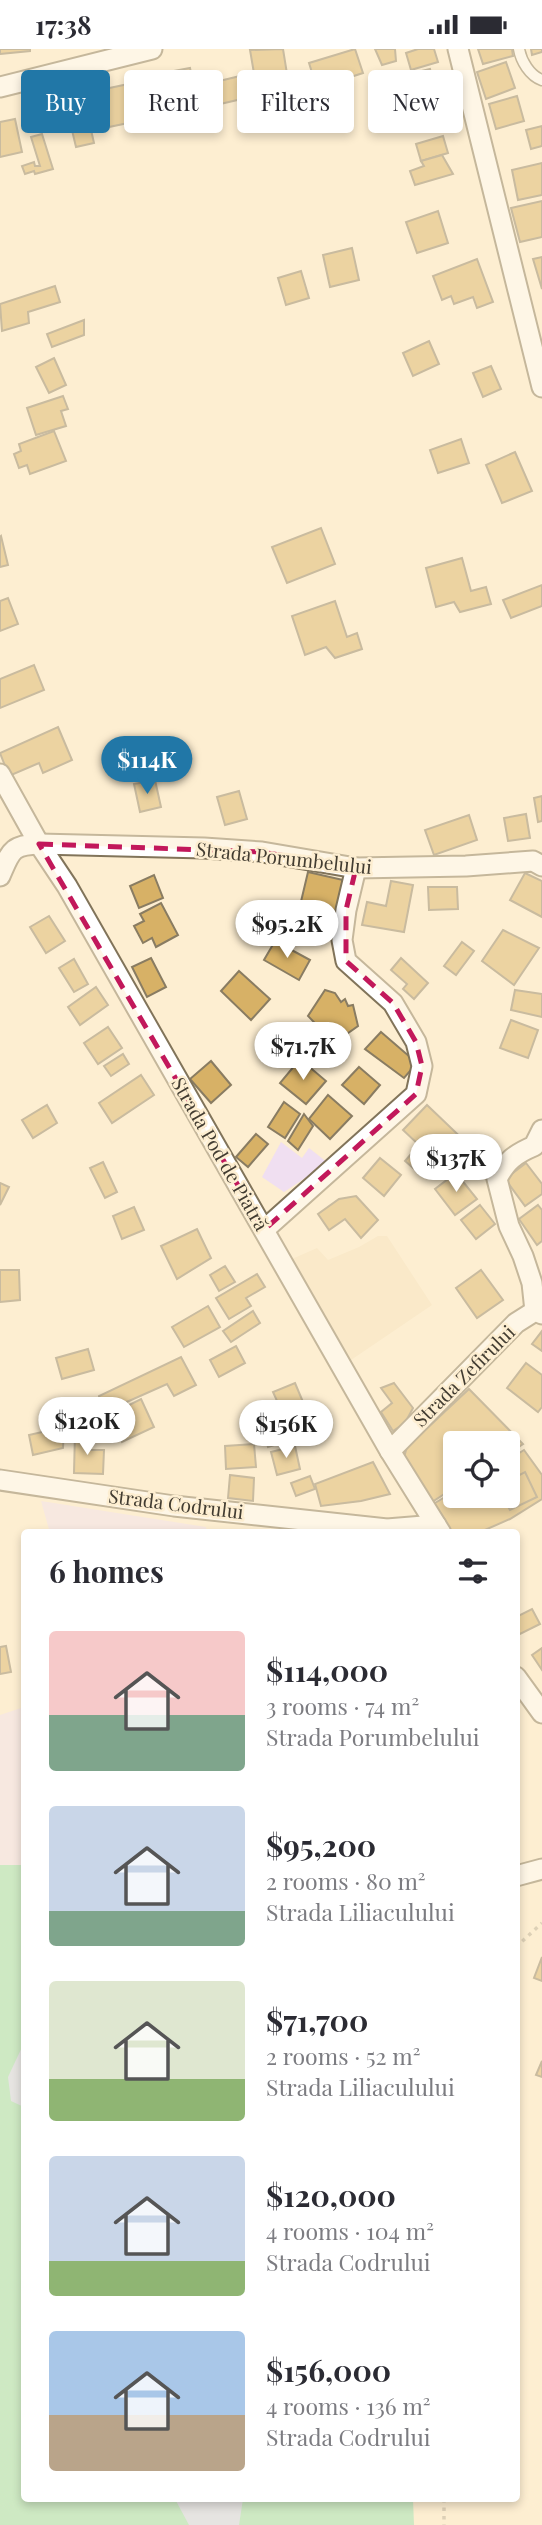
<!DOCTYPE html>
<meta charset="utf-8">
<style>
body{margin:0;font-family:"Playfair Display",serif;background:#f7f7f7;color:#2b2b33;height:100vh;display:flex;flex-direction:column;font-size:26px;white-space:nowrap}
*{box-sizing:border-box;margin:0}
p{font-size:23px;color:#7c7c81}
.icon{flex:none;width:38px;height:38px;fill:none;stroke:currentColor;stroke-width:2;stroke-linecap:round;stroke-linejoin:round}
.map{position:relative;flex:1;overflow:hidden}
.details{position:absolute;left:21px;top:1480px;width:499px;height:973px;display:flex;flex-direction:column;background:#fff;border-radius:7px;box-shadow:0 4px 10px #0003}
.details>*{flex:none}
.top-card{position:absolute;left:21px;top:21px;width:500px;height:63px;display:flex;gap:14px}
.fabs{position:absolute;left:443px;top:1382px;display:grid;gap:14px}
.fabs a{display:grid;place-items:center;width:77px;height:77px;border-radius:7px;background:#fff;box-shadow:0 4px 10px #0003;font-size:35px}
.price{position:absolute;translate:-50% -60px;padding:0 16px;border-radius:24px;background:#fff;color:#222;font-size:23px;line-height:46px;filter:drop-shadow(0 2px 4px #0008)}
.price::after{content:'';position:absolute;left:50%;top:42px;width:21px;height:16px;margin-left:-10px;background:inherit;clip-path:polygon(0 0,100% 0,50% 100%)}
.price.on{background:#2177a7;color:#fff}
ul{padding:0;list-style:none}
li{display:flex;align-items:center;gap:21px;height:175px;padding:0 28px}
li span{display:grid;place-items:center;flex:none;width:196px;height:140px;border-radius:7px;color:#555}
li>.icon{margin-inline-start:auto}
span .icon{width:84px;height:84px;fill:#fffc;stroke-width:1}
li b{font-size:30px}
h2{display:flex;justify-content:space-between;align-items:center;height:84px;padding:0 28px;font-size:30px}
.pill{padding:0 24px;border-radius:7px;background:#fff;box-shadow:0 4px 10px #0003;font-size:24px;line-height:63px}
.pill.on{background:#2177a7;color:#fff}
.status{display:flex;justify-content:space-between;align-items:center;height:49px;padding:0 35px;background:#fff;direction:ltr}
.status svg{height:19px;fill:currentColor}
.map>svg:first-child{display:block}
.built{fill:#f5e2bf}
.industrial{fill:#f0dff1}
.green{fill:#94e2b2}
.water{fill:#c9d8f4}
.building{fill:#d7b166;stroke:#897c62;stroke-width:2}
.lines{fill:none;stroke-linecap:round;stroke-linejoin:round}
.lane-casing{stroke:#81745a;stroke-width:13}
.street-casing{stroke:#81745a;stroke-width:23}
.path{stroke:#b7ab95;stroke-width:3.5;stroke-dasharray:3.5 5;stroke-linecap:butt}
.lane{stroke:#fff;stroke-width:10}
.street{stroke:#fff;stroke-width:19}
.marked{fill:none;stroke:#c2185b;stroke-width:5;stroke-dasharray:14 9;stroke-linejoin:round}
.labels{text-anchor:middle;stroke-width:5;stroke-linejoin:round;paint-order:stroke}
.street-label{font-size:19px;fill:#423c31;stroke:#fdeed1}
</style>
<div class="status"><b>17:38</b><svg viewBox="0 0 49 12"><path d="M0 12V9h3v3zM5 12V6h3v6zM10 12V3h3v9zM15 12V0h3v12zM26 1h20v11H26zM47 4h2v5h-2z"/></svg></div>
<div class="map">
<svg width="542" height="2476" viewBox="0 0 542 2476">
<rect width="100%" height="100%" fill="#fdeed1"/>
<polygon class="built" points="378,1187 387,1187 432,1256 351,1311 303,1233 292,1210 317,1199 328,1211 359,1198"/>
<g class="industrial">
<polygon points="281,1093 302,1109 309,1099 328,1114 284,1143 262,1128"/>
<polygon points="41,1452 206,1478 207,1484 50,1484"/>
<polygon points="24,1658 24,1864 0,1864 0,1666"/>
</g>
<polygon class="green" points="0,1816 24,1816 24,2450 413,2450 414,2476 0,2476"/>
<g class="water">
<polygon points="24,1994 24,2058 11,2052 8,2028"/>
<polygon points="175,2450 243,2450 239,2476 189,2476"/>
</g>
<g class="building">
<polygon points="0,0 30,0 30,2 0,5"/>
<polygon points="283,0 288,31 256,36 250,1"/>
<polygon points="355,0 363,24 338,32 341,39 319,46 309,14"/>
<polygon points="375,0 395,0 396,12 382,16"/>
<polygon points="418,0 434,0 438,13 411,21 406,4"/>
<polygon points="478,0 512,0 513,7 483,15"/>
<polygon points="531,0 542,0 542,3 532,6"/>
<polygon points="506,13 515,39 486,50 477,23"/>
<polygon points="190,19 195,45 186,46 187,55 169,58 163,24"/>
<polygon points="430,20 434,35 409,42 405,26"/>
<polygon points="240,27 246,49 216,56 211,34"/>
<polygon points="133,34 139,59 130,61 133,73 109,78 100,41"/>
<polygon points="294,36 301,72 281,76 274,40"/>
<polygon points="517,47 524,72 496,80 489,55"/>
<polygon points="15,70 22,103 0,108 0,73"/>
<polygon points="89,72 94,94 76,98 71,77"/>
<polygon points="542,77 542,97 531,100 526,81"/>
<polygon points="42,85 53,120 35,125 34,122 25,125 22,117 34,113 35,117 40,117 31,88"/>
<polygon points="443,87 448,104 421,112 416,95"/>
<polygon points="442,106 453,125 415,136 410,122 424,117 421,112"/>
<polygon points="542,114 542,146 518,151 512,121"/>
<polygon points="542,152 542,188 520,193 511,159"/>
<polygon points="438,162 448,194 417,204 406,173"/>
<polygon points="352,199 359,231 330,238 323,206"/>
<polygon points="542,208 542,240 533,210"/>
<polygon points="477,210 493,253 477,259 473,248 454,255 451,247 442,251 433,227"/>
<polygon points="301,222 309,249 286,256 278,229"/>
<polygon points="55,237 60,253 28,263 29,274 2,282 0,255"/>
<polygon points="84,271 84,286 52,298 47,285"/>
<polygon points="429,292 439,315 413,327 403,304"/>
<polygon points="54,309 66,336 49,344 36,318"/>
<polygon points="491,317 501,340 483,348 473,324"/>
<polygon points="63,347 68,360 61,362 66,377 36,386 27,359"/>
<polygon points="54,382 66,412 30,425 27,416 19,419 14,405 21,402 19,395"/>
<polygon points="461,390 469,414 438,424 430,401"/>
<polygon points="515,403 532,442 502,454 486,416"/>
<polygon points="321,479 335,515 287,534 272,498"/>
<polygon points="1,487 8,516 0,518 0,488"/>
<polygon points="462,509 471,542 486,538 491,555 460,563 454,553 436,558 426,519"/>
<polygon points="542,536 542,557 511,569 503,551"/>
<polygon points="8,549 18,575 0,582 0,552"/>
<polygon points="335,552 347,588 357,584 362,600 335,609 326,598 305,606 292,567"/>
<polygon points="34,616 44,641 0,659 0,630"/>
<polygon points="58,678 72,711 43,724 39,714 9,727 0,704"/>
<polygon points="155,731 161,758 140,763 134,735"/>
<polygon points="239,742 247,770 225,776 217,748"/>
<polygon points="542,747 542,772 538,773 534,749"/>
<polygon points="526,765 530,789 508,792 504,769"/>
<polygon points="469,766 477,791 434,806 425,781"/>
<polygon points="308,823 343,831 335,870 299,861"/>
<polygon points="525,824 542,832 542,868 510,851"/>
<polygon points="154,826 163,849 139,859 130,837"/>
<polygon points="391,832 413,836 404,883 362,876 367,853 386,857"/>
<polygon points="428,838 457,838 458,860 429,861"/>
<polygon points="161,854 178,886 156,898 152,889 143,894 134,877 144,872 140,865"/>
<polygon points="49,867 65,892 46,904 30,878"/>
<polygon points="503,881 539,899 514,936 482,912"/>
<polygon points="275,892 310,911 299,931 264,911"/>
<polygon points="462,893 474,902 456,926 444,917"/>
<polygon points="151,909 166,938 147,948 132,918"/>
<polygon points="401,909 428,934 414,950 403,940 407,935 391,921"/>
<polygon points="74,910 88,935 74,943 59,919"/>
<polygon points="239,922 270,950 251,971 221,942"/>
<polygon points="96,938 108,956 80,976 68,958"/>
<polygon points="325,941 335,944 341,953 345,950 348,957 353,956 358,977 334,994 308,967"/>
<polygon points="515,941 542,945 542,968 511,961"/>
<polygon points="511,971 538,981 528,1009 500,999"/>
<polygon points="108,978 122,999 98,1015 84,994"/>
<polygon points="381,983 417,1014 404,1029 365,1000"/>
<polygon points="123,1005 129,1015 111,1027 104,1017"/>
<polygon points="300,1010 326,1032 306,1055 280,1034"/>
<polygon points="211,1012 231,1036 211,1054 190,1030"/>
<polygon points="359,1018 380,1036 364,1055 342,1036"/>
<polygon points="141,1026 154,1046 112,1074 99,1054"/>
<polygon points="328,1046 352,1067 330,1090 309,1070"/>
<polygon points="284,1053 300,1065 285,1089 268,1078"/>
<polygon points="47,1056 57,1074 33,1089 22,1071"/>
<polygon points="427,1056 472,1099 453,1119 439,1105 420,1125 405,1112 419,1096 403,1081"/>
<polygon points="304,1065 313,1077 298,1101 288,1092"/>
<polygon points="256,1085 268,1095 248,1118 236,1108"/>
<polygon points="380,1109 401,1126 384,1147 363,1129"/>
<polygon points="103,1113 117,1143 105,1149 90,1119"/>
<polygon points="526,1114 542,1135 542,1145 525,1157 505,1130"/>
<polygon points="456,1124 477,1150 455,1166 435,1140"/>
<polygon points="0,1134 9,1138 0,1156"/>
<polygon points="356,1147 378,1171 361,1189 345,1170 329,1181 318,1165 339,1150"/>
<polygon points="480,1156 495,1175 476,1190 461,1171"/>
<polygon points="538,1156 542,1161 542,1192 537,1196 519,1170"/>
<polygon points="134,1158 144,1181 122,1190 113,1167"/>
<polygon points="197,1180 211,1209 177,1230 161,1197"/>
<polygon points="225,1217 235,1233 219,1242 210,1226"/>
<polygon points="0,1221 19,1221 20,1251 0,1253"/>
<polygon points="481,1221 503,1251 477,1269 456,1239"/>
<polygon points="257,1225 265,1238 246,1249 251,1257 229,1270 216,1249"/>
<polygon points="208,1257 220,1278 184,1298 172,1278"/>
<polygon points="253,1262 260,1274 231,1293 223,1282"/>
<polygon points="542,1282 542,1302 532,1295"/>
<polygon points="236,1297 245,1314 219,1328 210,1311"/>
<polygon points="88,1300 94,1321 62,1330 56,1309"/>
<polygon points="181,1308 196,1336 174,1347 167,1335 102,1364 99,1347"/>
<polygon points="526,1314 542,1326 542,1358 538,1363 507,1339"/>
<polygon points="295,1334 311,1372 290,1381 273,1343"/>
<polygon points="394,1334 413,1359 405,1374 393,1382 381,1363 392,1354 381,1339"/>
<polygon points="469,1340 523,1395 508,1405 508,1395 455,1395 455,1438 432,1453 404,1408 407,1398"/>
<polygon points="141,1350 154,1378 122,1393 109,1366"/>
<polygon points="284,1373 290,1391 268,1398 263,1380"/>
<polygon points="64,1378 63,1399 33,1406 29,1386"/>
<polygon points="75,1384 87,1384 87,1401 104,1401 103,1425 74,1424"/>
<polygon points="254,1395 256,1418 226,1420 225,1397"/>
<polygon points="295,1397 300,1420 277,1426 271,1403"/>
<polygon points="524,1401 542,1426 542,1450 510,1470 478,1484 446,1484 430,1457 455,1442 455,1447 508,1447 508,1411"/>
<polygon points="373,1413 390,1445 361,1452 321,1457 315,1435"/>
<polygon points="525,1423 537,1448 510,1461 502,1447 508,1447 508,1432"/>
<polygon points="230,1426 254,1429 253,1452 228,1449"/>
<polygon points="310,1427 315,1440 296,1447 291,1434"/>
<polygon points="532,1560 540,1575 520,1585 516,1579 516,1568"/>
<polygon points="6,1597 11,1623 0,1625 0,1598"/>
<polygon points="542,1599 542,1621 532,1606"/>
<polygon points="542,1908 542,1932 534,1929"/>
<polygon points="542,2012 542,2028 536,2026"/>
</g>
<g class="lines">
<defs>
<path id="lane" d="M519,0C521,12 530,27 542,31"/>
<g id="street">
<polyline points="458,0 542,338"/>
<polyline points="0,38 152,0"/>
<polyline points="0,725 39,795 67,837 390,1402 441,1484"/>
<path d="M0,827C11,802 11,796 39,795L204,799L262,803L356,819L466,817L533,812L542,817"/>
<polyline points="264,1181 416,1045 422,1017 416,993 393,954 346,912 342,891 346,861 356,819"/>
<path d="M535,1262L532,1234L523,1207L509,1177L497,1130C506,1112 515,1105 534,1097L542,1081"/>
<polyline points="390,1402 516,1274 535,1262 542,1265"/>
<polyline points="0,1431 174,1457 387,1480 436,1476"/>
<polyline points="516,1628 542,1664"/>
<polyline points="516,1827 542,1820"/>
</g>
</defs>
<use href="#lane" class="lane-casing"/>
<use href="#street" class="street-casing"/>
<g class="path">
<polyline points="516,1898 542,1874"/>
<polyline points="444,2450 444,2476"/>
</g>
<use href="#lane" class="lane"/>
<use href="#street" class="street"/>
</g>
<path d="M0 0H542V2476H0ZM39,795L262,803L356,819L346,861V912L393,954L416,993L422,1017L416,1045L264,1181Z" fill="#fdeed1" fill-opacity=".55" fill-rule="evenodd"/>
<path class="marked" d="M39,795L262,803L356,819L346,861V912L393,954L416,993L422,1017L416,1045L264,1181Z"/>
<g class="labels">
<g class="street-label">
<text transform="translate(284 809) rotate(6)" y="7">Strada Porumbelului</text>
<text transform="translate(220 1105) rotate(60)" y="7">Strada Pod de Piatră</text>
<text transform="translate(464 1327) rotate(-45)" y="7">Strada Zefirului</text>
<text transform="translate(176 1455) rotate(7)" y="7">Strada Codrului</text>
</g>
</g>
</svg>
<div class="fabs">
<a><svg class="icon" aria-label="locate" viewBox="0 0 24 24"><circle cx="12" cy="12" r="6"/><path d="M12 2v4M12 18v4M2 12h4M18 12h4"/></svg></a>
</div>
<b class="price on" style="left:147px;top:747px">$114K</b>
<b class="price" style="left:287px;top:911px">$95.2K</b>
<b class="price" style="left:303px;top:1033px">$71.7K</b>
<b class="price" style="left:456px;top:1145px">$137K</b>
<b class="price" style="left:87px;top:1408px">$120K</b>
<b class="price" style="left:286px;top:1411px">$156K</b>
<div class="top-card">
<a class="pill on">Buy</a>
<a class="pill">Rent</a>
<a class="pill">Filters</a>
<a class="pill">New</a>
</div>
<section class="details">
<h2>6 homes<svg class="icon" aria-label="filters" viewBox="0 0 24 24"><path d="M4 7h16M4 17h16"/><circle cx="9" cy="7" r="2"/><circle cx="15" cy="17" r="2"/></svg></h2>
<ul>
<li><span style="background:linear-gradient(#f6c9c9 60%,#7fa58c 0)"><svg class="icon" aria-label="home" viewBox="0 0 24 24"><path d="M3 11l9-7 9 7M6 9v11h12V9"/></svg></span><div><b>$114,000</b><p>3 rooms · 74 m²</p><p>Strada Porumbelului</p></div></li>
<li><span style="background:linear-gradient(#c9d6e8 75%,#7fa58c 0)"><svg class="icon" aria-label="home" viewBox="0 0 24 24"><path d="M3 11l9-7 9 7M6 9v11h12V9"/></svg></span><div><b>$95,200</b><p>2 rooms · 80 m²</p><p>Strada Liliaculului</p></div></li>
<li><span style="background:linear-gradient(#dfe7d0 70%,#8fb573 0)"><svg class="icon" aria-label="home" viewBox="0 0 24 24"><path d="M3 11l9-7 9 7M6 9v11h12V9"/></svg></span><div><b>$71,700</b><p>2 rooms · 52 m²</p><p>Strada Liliaculului</p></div></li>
<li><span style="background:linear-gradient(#c9d6e8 75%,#8fb573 0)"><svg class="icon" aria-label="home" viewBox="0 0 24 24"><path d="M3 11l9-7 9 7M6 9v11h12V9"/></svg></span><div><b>$120,000</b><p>4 rooms · 104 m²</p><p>Strada Codrului</p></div></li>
<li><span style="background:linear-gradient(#a9c7e8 60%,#b9a48a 0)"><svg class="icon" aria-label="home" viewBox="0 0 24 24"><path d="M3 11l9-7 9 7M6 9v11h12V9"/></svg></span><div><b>$156,000</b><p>4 rooms · 136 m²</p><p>Strada Codrului</p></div></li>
</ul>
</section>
</div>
